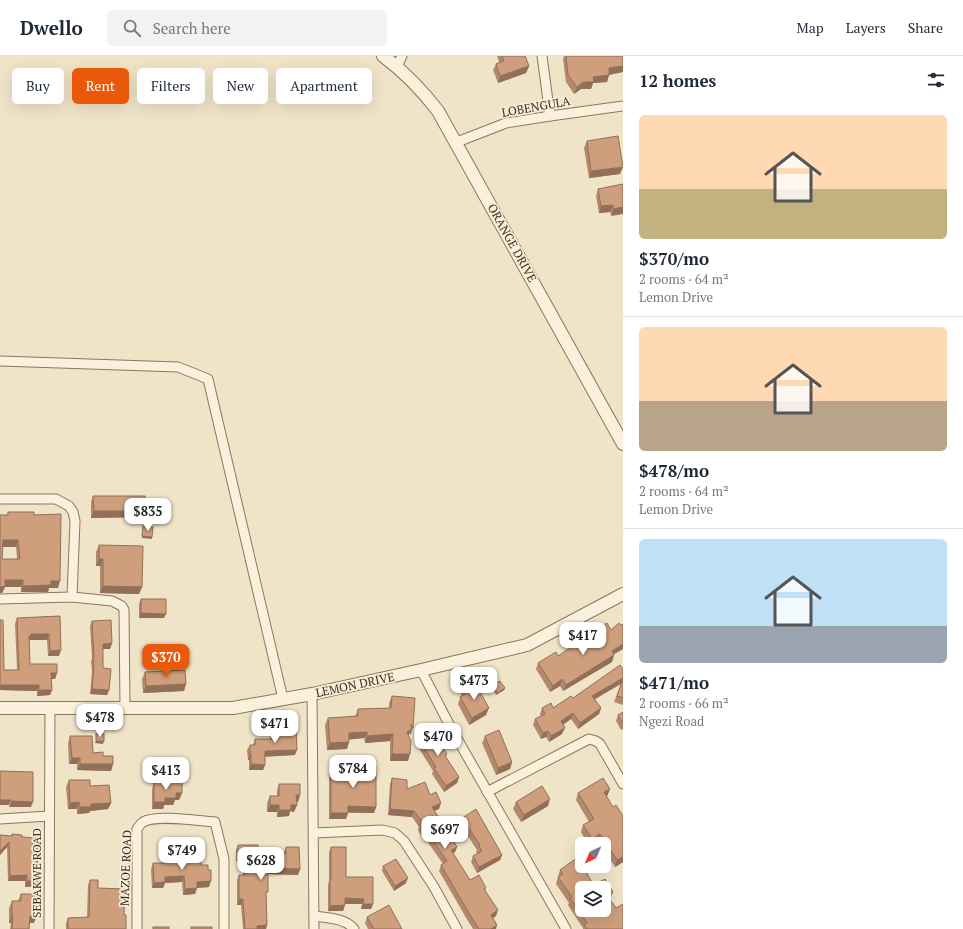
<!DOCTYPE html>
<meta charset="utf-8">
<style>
body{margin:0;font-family:"PT Serif",serif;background:#f2f2f3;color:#1f2937;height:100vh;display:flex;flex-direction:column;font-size:15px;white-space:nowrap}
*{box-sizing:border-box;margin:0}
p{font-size:13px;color:#747a83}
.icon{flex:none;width:22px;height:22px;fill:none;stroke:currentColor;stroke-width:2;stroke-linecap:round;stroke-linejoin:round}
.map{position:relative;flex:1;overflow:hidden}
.details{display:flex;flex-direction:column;background:#fff;width:340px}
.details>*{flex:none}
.hud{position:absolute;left:12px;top:12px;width:380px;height:36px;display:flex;gap:8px}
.needle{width:26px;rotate:224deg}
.tools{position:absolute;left:575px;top:781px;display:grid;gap:8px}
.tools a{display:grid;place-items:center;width:36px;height:36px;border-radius:6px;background:#fff;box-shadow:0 4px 16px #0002;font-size:20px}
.price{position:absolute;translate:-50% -34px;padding:0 9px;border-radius:8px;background:#fff;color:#222;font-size:13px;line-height:26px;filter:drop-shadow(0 1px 2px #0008)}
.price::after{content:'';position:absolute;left:50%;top:24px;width:12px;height:9px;margin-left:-6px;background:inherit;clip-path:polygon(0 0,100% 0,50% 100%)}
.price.current{background:#ea580c;color:#fff}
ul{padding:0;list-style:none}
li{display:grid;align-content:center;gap:8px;height:212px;padding:0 16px}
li+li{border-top:1px solid #e0e1e3}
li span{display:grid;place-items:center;height:124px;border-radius:6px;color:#555}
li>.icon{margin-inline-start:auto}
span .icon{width:72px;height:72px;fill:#fffc;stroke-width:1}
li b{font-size:17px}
h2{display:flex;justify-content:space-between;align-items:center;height:48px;padding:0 16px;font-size:17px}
.pill{padding:0 14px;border-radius:6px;background:#fff;box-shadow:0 4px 16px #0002;font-size:14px;line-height:36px}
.pill.current{background:#ea580c;color:#fff}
header{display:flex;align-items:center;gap:24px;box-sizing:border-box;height:56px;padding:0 20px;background:#fff;border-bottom:1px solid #e0e1e3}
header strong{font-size:19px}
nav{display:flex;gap:22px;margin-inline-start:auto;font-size:14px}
.search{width:280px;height:36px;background:#f2f2f3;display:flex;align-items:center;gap:10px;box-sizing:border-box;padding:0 14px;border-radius:6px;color:#747a83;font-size:15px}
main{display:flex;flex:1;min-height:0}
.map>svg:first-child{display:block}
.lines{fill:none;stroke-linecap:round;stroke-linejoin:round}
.minor-casing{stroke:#8d765c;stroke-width:11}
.tertiary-casing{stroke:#8d765c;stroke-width:14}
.minor{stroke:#faf1dc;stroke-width:9}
.tertiary{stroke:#faf1dc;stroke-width:12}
.wall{fill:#b2896c;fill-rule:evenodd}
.shaded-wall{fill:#916f58}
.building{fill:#cf9f7d;stroke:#916f58;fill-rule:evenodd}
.labels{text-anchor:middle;stroke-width:3.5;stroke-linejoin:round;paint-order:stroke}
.street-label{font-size:12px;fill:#3d2e20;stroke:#f7eed8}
</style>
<header>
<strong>Dwello</strong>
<div class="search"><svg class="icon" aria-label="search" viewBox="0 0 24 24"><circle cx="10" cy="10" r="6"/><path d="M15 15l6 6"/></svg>Search here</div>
<nav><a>Map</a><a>Layers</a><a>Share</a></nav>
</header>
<main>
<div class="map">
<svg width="623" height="873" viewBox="0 0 623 873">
<rect width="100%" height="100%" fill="#f0e4c8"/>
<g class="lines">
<defs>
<g id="minor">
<polyline points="542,0 550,60"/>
<polyline points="397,11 402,0"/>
<polyline points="457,86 506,67 550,60 623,50"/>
<polyline points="0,305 178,311 208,323 283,643"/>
<polyline points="0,443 56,443 69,450 73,456 75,465 72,541"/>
<polyline points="0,543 72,541 112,545 122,550 124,554 125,652"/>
<polyline points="421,614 451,672 566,873"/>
<polyline points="312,638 314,873"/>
<polyline points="487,736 589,683 596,685 600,688 623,728"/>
<polyline points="0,763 49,760"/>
<polyline points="314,777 382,774 395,777 404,785 434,831 457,873"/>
<path d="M315,860C328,862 345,862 354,873"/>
<polyline points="49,873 50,652"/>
<path d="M137,873V773C139,770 140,768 143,766C156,758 199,765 215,766L224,803V873"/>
</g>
<g id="tertiary">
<path d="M383,0C406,17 421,33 438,55L623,388"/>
<polyline points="0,652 233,652 312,638 421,614 527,589 623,538"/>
</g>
</defs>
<use href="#minor" class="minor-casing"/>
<use href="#tertiary" class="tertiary-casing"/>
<use href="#minor" class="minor"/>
<use href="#tertiary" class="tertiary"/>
</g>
<g class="wall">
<polygon points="497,0 525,0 529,10 526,17 498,27 493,14 496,8 499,6"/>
<polygon points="564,0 623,0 623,16 609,19 607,26 593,27 591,33 581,33 574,38 566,26 563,3"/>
<polygon points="587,85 620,118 589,122 584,92"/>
<polygon points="623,128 611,160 610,156 599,157 596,140 598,133"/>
<polygon points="93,440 143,461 91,462 91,446"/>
<path d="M8,456L34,459L58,532H49L48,536H21V531H5L2,537H0V459H7ZM3,491H16L17,503H2Z"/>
<polygon points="99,489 142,531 139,538 100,537 100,510 96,510 96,496"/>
<polygon points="141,543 164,562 139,562 139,548"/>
<polygon points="60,560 59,600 48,600 47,584 30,584 29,585 30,608 57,617 55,623 51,623 52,634 50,639 37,640 37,635 0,634 0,564 4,614 17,614 15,568 17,562"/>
<polygon points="92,565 112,587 110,593 103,593 103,612 109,634 107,639 90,638 92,616 91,606 92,602 90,570"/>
<polygon points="623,568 623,593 614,598 614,599 612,606 563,635 560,630 550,636 536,613 538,607 558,600 597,579 599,572 611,574"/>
<polygon points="622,613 623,613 623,649 614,646 621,628 595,643 601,652 599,658 578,673 571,663 563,669 562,678 549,686 546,681 541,683 533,669 535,663 541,660 540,658 542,652 553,652 573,642"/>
<polygon points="145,616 186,628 184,635 143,637 142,623"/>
<polygon points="492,629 505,632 504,634 496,639 492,632"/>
<polygon points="463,634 486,659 469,669 458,648"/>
<polygon points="392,640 413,672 411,679 409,677 408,680 408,705 390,705 390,685 365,687 364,682 349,683 347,693 327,694 325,669 328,662 355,661 358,653 389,652 389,647"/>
<polygon points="623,656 623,673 621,674 616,665 618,659"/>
<polygon points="286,668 295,699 265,700 265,709 263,714 249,714 249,704 248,704 247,694 250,689 253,689 255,683 270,683 270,677 272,672 285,671"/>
<polygon points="70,680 93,697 103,700 113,708 111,715 77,714 77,708 69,708 68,687"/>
<polygon points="417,680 447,698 446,701 459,721 457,727 444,736 432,718 433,715 415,686"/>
<polygon points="485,680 512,706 510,713 496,719 482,687"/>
<polygon points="363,710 376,751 374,757 348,757 346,763 329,763 329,718 331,712 346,720 361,720 361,716"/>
<polygon points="392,722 407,733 430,739 439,753 434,755 457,791 455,796 453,797 470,824 486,832 485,834 496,860 493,862 496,873 473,873 465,860 439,815 441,809 443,808 425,782 423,783 418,774 419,771 412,761 388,759 390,728"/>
<polygon points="69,724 90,730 111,747 108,753 90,755 89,757 77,758 77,753 68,753 66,731"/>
<polygon points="154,726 182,737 179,744 175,744 173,749 164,749 163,753 152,753 152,733"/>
<polygon points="279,728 300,739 298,746 296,746 297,749 294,756 290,755 289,760 277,761 277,756 267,756 267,747 270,740 277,740 277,735"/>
<polygon points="610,733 607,740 606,740 623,806 615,811 604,794 604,788 600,788 598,784 592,788 588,788 581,776 583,769 589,766 576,744 578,737"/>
<polygon points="516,746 548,750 521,766 513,753"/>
<polygon points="462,762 502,799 500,804 477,817 471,806 473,800 477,798 476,796 477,794 460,768"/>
<polygon points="12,778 22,781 38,825 36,830 25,831 25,825 8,825 7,791 0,799 0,779 11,780"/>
<polygon points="238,789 259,799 284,798 284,796 286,791 300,813 298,819 268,818 266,840 267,869 266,873 243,873 241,849 237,849 237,824 239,819 243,819 243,805 236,805 236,794"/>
<polygon points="331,791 346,821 373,848 371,853 361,853 362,848 345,848 343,855 328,855 328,829 329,825 329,796"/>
<polygon points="167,798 180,806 201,809 209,831 197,832 195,838 183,839 182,826 165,827 163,832 152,832 151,813 153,807 165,807 165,804"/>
<polygon points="383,810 406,827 394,835 382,815"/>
<polygon points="582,810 594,813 587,818 594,829 610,843 616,852 623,873 583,873 583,872 568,849 569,847 556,828 560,814"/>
<polygon points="90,824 124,859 126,873 66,873 66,867 68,862 87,861 88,829"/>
<polygon points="21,838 34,867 29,867 29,873 10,873 11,867 9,867 9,852 12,845 18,845"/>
<polygon points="367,861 402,873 368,873 365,867"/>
</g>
<g class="shaded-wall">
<polygon points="529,10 526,17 498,27 500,20"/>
<polygon points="623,10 623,16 608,19 609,19 607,26 593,27 591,33 581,33 574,38 577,31 593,21 609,12"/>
<polygon points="623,111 620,118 589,122 591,115"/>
<polygon points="613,149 610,156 599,157 601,150"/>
<polygon points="623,151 623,158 611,160 613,153"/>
<polygon points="94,455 145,455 143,461 91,462"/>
<polygon points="142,480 152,481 152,483 142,482"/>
<polygon points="3,484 18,484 16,491 0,491"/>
<polygon points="99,503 103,503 100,510 96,510"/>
<polygon points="5,524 23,524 21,531 5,531 2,537 0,537 0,531"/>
<polygon points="51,525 60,525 58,532 49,532 48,536 21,536 23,530"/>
<polygon points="103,530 142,531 139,538 100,537"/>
<polygon points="141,557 166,558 164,562 139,562"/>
<polygon points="31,578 49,578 47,584 30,584 29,586 29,580"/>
<polygon points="112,587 110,593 101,593 103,588"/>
<polygon points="623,588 623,593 609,601 612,595"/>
<polygon points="61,594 59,600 48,600 50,595"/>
<polygon points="614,599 612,606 563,635 566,629"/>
<polygon points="51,617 57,617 55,623 49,623"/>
<polygon points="623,622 622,627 590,646 592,640"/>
<polygon points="562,623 560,630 550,636 553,630"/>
<polygon points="186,628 184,635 143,637 146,630"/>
<polygon points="0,629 39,629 37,635 0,634"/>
<polygon points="505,632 504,634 496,639 497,637"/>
<polygon points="92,633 109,634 107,639 90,638"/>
<polygon points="39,634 52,634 50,639 37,640"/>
<polygon points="489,652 486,659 469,669 472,662"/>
<polygon points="601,652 599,658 578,673 580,667"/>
<polygon points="573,657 571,663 559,671 561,665"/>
<polygon points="565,672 562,678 549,686 551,680"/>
<polygon points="411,674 408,681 407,676"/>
<polygon points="548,675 546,681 541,683 543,677"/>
<polygon points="367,676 364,682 346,684 349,677"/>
<polygon points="393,678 390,685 365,687 367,680"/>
<polygon points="96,685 104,685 103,688 95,687"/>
<polygon points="349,686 347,693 327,694 330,687"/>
<polygon points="297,694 295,699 263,701 265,695"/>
<polygon points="250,698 251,698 249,704 248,704"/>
<polygon points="392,698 410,698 408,705 390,705"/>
<polygon points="72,702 80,702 77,708 69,708"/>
<polygon points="512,706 510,713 496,719 498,712"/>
<polygon points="80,708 113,708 111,715 77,714"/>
<polygon points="251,708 265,709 263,714 249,714"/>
<polygon points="459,721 457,727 444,736 446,730"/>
<polygon points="610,733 607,740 601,743 604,736"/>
<polygon points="176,737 182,737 179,744 175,744 173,749 164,749 163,753 152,753 154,746"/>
<polygon points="296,739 300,739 298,746 294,746"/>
<polygon points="550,743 548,750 521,766 524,759"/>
<polygon points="0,744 11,744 9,749 0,749"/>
<polygon points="11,745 33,746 31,751 9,751"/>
<polygon points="79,746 77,753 68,753 70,747"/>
<polygon points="111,747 108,753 90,755 89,757 77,758 80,751 91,748"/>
<polygon points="441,747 439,753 430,757 432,751"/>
<polygon points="270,749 279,749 277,756 267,756"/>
<polygon points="291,749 297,749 294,756 290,755 289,760 277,761 279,754"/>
<polygon points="348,750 376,751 374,757 346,756"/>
<polygon points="390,753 414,755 412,761 388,759"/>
<polygon points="331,757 348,757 346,763 329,763"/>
<polygon points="427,776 425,782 423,783 426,777"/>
<polygon points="600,778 598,784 592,788 590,788 592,783"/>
<polygon points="9,786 7,791 0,799 0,795"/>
<polygon points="457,791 455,796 449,800 451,794"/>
<polygon points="502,799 500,804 477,817 479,811"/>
<polygon points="238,800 245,800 243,805 236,805"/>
<polygon points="623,801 623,806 615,811 617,804"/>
<polygon points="591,810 595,810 594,813 582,821 585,815"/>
<polygon points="268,812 300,813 298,819 266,818"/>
<polygon points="27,819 25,825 8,825 10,820"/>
<polygon points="184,820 182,826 165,827 163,832 152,832 154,827 165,821"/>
<polygon points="408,822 406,827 394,835 395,830"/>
<polygon points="27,825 38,825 36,830 25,831"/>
<polygon points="211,825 209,831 194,832 197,826"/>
<polygon points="197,832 195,838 183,839 185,833"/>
<polygon points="613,836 610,843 605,846 607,839"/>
<polygon points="345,842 364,843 362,848 343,848"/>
<polygon points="239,843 243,843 241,849 237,849"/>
<polygon points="363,848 373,848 371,853 361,853"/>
<polygon points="345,849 343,855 328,855 330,850"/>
<polygon points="498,854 496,860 489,865 491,859"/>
<polygon points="12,860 13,860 11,867 9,867"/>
<polygon points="30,860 37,860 34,867 27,867"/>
<polygon points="267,869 266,873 256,873 257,870"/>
<polygon points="497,869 496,873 491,873"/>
</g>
<g class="building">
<polygon points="502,0 525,0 529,10 500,20 496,8 504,5"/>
<polygon points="566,0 623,0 623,10 609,12 609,19 593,21 594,26 583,26 577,31 568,19"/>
<polygon points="618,80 623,111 591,115 587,85"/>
<polygon points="623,128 623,151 613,153 613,149 601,150 598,133"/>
<polygon points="93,440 145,440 145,455 94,455"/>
<path d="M8,456H34V459L61,458L60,525H51V529L23,530V524H5V530L0,531V459H8ZM3,484H18L20,503H2Z"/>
<polygon points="143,470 153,471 152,481 142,480"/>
<polygon points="99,489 143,490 142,531 103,530 103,503 99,503"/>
<polygon points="141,543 166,543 166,558 141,557"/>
<polygon points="60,560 61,594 50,595 49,578 31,578 31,580 29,580 30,608 57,608 57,617 51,617 52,634 39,634 39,629 0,629 0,564 3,564 4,614 19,614 17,562"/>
<polygon points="111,564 112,587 103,588 103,612 111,613 109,634 92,633 94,610 93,601 94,601 92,565"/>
<polygon points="607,567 611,574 619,567 621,569 623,568 623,588 612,595 614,599 566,629 562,623 553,630 538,607 556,596 558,600 579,586 580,588 601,576 599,572"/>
<polygon points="620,609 623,613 623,622 592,640 601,652 580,667 573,657 561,665 565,672 551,680 548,675 543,677 535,663 545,658 542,652 551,647 553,652 571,640 573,642"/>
<polygon points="185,614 186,628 146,630 145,616"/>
<polygon points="623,623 623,642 617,640"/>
<polygon points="500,625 505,632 497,637 492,629"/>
<polygon points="475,627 489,652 472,662 460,641 465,638 463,634"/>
<polygon points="392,640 415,642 413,672 411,668 411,674 407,676 411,685 410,698 392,698 393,678 367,680 367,676 349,677 349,686 330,687 328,662 358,660 358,653 391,652"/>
<polygon points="623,656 623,668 618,659"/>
<polygon points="286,668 296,668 297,694 265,695 265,709 251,708 251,698 250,698 250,689 255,689 255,683 273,683 272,672 286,671"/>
<polygon points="430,672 447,698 445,700 459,721 446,730 434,712 436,711 417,680"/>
<polygon points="499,674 512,706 498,712 485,680"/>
<rect x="96" y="678" width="8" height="7"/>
<polygon points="70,680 92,680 93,697 103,696 103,700 113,700 113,708 80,708 80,702 72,702"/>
<polygon points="363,710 376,710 376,751 348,750 348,757 331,757 331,712 346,711 346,720 363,720"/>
<polygon points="0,715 33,716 33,746 11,745 11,744 0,744"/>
<polygon points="392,722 407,724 407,733 425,726 430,739 436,736 441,747 432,751 457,791 451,794 470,824 479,819 486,832 484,833 498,854 491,859 497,869 491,873 479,873 467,854 441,809 447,805 427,776 426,777 420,768 422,766 414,755 390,753"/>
<polygon points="603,722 610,733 604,736 613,751 616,749 623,760 623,801 617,804 600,778 592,783 583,769 594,763 578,737"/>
<polygon points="69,724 90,724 90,730 109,729 111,747 91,748 91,751 80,751 79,746 70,747"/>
<polygon points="154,726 182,726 182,737 176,737 176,742 165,742 165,746 154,746"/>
<polygon points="279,728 300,728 300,739 296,739 297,749 291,749 291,754 279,754 279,749 270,749 270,740 279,740"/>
<polygon points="542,730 550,743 524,759 516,746"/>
<polygon points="476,753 502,799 479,811 473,800 482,795 479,790 480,789 462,762"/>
<polygon points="12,778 22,779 22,781 37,782 38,825 27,825 27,819 10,820 9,786 0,795 0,779 12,780"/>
<polygon points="238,789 258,789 259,799 286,798 286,791 299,791 300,813 268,812 268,836 266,836 267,869 257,870 257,873 245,873 243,843 239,843 239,819 245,819 245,800 238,800"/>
<polygon points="331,791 346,791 346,821 373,821 373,848 363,848 364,843 345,842 345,849 330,850 330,823 331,823"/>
<polygon points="167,798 180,798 180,806 201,805 201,809 208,809 208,814 211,814 211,825 197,826 197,832 185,833 184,820 165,821 165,826 154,827 153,807 167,807"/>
<path d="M581,799L582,800V810H591L585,815L594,829L605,823L613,836L607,839L616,852L623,848V873H587L584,869L587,867L570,842L572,841L558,821L563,818L560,814ZM582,832H604V854H582Z"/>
<polygon points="396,803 408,822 395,830 383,810"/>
<polygon points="90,824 98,824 98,832 125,833 124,859 126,859 126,873 68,873 68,862 89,861"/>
<polygon points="21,838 37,838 37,860 30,860 29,873 12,873 13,860 12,860 12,845 21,845"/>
<polygon points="389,849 402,873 374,873 367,861"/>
<rect x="153" y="871" width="16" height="2"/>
<rect x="191" y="871" width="21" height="2"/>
</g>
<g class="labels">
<g class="street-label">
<text transform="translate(536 51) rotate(-10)" y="4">LOBENGULA</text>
<text transform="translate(512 187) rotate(61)" y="4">ORANGE DRIVE</text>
<text transform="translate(355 629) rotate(-12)" y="4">LEMON DRIVE</text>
<text transform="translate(126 812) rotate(-88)" y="4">MAZOE ROAD</text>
<text transform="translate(37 817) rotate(-90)" y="4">SEBAKWE ROAD</text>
</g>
</g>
</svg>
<div class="tools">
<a><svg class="needle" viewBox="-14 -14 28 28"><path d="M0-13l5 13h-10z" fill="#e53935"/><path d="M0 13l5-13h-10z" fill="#747a83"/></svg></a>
<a><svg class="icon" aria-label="layers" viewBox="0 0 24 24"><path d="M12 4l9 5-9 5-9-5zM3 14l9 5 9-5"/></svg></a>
</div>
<b class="price" style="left:148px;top:476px">$835</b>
<b class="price" style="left:583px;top:600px">$417</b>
<b class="price current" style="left:166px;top:622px">$370</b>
<b class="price" style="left:474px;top:645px">$473</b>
<b class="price" style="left:100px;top:682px">$478</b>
<b class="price" style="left:275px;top:688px">$471</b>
<b class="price" style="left:438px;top:701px">$470</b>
<b class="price" style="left:353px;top:733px">$784</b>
<b class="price" style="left:166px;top:735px">$413</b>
<b class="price" style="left:445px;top:794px">$697</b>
<b class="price" style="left:182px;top:815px">$749</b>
<b class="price" style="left:261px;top:825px">$628</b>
<div class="hud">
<a class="pill">Buy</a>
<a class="pill current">Rent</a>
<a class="pill">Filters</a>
<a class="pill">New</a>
<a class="pill">Apartment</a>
</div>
</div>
<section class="details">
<h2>12 homes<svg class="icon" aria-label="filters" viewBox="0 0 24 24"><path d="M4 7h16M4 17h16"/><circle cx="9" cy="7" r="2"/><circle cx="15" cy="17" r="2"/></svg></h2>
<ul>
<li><span style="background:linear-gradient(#ffd9b3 60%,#c2b280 0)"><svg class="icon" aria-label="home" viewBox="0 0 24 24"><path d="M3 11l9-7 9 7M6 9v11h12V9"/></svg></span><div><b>$370/mo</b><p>2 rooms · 64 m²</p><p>Lemon Drive</p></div></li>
<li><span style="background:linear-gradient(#ffd9b3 60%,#b9a48a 0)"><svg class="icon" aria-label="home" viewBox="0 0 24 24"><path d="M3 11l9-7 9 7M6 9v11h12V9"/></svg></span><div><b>$478/mo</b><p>2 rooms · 64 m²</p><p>Lemon Drive</p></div></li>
<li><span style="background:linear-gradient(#bfe0f5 70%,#9aa5b1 0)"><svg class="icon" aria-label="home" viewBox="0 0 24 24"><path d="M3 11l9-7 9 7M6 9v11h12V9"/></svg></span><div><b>$471/mo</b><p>2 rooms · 66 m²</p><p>Ngezi Road</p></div></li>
</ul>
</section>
</main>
